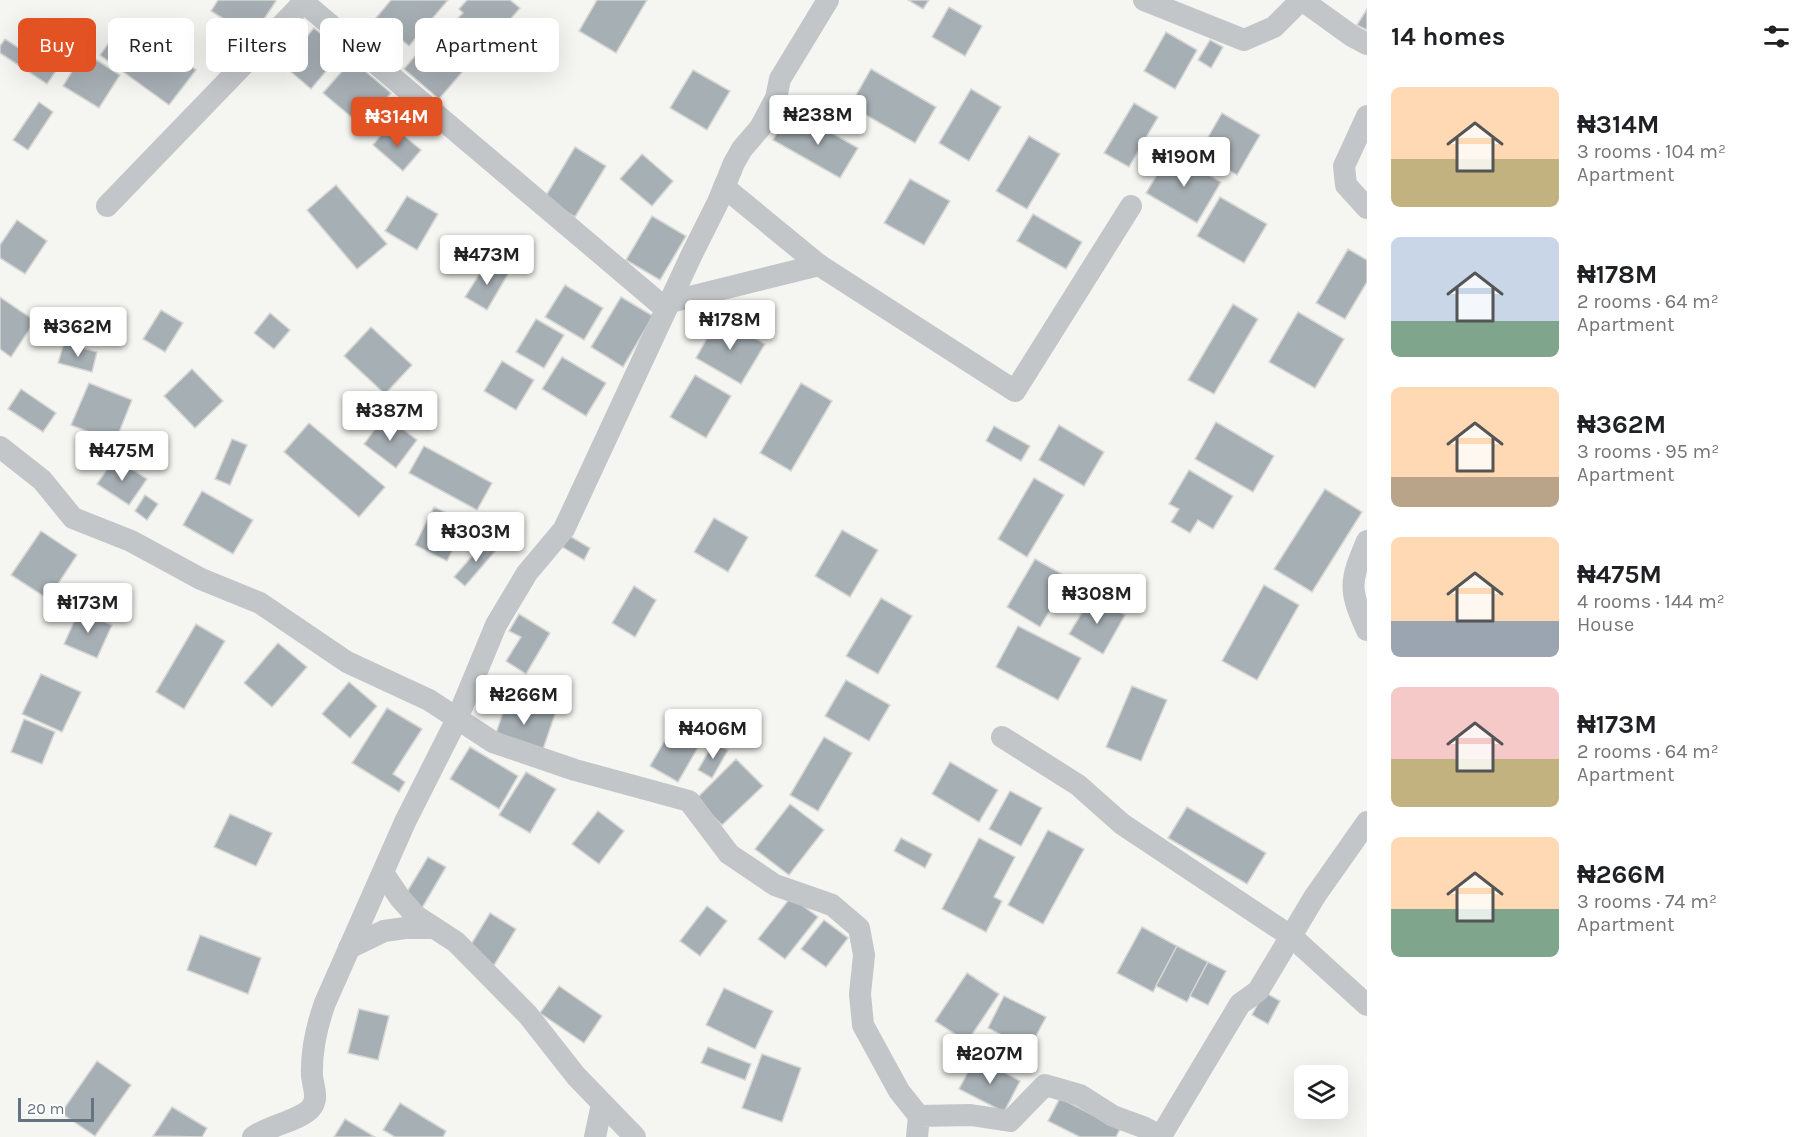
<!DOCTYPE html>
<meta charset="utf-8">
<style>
body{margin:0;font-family:Karla,sans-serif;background:#f6f6f6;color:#202124;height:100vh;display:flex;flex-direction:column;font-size:22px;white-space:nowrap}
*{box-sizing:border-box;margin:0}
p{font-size:20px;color:#757577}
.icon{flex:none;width:33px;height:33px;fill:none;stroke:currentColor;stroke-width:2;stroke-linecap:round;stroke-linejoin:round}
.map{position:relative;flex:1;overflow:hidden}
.drawer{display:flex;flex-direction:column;background:#fff;width:450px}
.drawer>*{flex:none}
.hud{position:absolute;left:18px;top:18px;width:570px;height:54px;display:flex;gap:12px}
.controls{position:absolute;left:1294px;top:1065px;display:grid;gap:12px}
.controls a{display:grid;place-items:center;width:54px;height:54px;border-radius:9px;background:#fff;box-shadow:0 6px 24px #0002;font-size:30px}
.scale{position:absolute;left:18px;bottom:15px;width:76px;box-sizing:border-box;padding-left:6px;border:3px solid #637482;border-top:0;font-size:16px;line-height:21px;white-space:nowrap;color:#637482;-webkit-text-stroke:4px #fff;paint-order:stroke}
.price{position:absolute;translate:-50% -51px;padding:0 14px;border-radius:6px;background:#fff;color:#222;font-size:20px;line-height:39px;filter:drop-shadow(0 2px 3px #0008)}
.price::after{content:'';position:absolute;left:50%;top:36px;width:18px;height:14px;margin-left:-9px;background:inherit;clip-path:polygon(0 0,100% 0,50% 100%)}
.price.selected{background:#e35222;color:#fff}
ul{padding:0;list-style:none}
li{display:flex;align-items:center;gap:18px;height:150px;padding:0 24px}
li span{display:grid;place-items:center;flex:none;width:168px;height:120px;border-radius:9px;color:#555}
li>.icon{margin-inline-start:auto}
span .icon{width:72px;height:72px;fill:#fffc;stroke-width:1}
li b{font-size:26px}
h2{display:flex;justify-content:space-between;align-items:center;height:72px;padding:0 24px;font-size:26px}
.tag{padding:0 21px;border-radius:9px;background:#fff;box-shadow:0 6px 24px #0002;font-size:21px;line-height:54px}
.tag.selected{background:#e35222;color:#fff}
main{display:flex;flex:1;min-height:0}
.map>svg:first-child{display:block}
.building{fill:#a6afb4;stroke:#d6d6d4;stroke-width:1.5}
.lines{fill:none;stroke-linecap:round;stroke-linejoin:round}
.street{stroke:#c2c6c9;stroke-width:22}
</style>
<main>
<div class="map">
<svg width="1367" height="1137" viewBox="0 0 1367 1137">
<rect width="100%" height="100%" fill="#f5f5f1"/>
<g class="building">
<polygon points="218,0 275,0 276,1 252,37 211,11"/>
<polygon points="391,0 448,0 409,46 376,18"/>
<polygon points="467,0 510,0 520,8 489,44 458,18 463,13 459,9"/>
<polygon points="597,0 647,0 616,53 579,31"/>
<polygon points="908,0 929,0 923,9"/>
<polygon points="949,7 982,26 965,56 932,37"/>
<polygon points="1367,9 1367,30 1357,25"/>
<polygon points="126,19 196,70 169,105 100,55"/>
<polygon points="45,23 75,43 47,84 0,53 0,46 5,39 25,52"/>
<polygon points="440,27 475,57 439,99 404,69"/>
<polygon points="314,28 342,52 311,89 283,65"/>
<polygon points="1166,32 1197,50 1175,89 1144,71"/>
<polygon points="1210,40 1223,47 1211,68 1198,60"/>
<polygon points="84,52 120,75 99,108 63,86"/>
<polygon points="352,60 391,93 362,126 323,93"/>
<polygon points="871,69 936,107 915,143 850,106"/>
<polygon points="693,70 730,91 707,130 670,108"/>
<polygon points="971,89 1001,107 969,161 939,143"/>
<polygon points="39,102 53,112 28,150 13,140"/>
<polygon points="1134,103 1158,117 1129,167 1104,153"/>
<polygon points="1222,113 1260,135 1237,175 1199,153"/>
<polygon points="802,116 858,148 840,178 773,140 781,126 793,132"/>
<polygon points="390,124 421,150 403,171 373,145"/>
<polygon points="1029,136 1060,154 1027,209 996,191"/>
<polygon points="575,147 606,166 575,217 544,199"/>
<polygon points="1170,153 1221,182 1197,223 1146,193"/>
<polygon points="642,154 673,181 652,206 620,179"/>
<polygon points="910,179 950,201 924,245 884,223"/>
<polygon points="336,185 387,244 357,269 307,210"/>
<polygon points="407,196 438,214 417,250 385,231"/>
<polygon points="1220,197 1267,224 1244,263 1197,236"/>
<polygon points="1033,214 1082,242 1066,269 1017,241"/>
<polygon points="652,216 686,236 660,280 626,260"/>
<polygon points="17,220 47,241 25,274 0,258 0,245"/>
<polygon points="1348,249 1367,260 1367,282 1345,319 1316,303"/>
<polygon points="487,262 508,274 487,310 465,297"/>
<polygon points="565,285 603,308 584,340 545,317"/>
<polygon points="0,297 35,321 11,357 0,349"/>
<polygon points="621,297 653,316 623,367 591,347"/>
<polygon points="1233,304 1258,319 1214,394 1188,380"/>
<polygon points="161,310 183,323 165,352 143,339"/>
<polygon points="1298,312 1344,339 1315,388 1269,362"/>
<polygon points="270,313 290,330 274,349 254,333"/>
<polygon points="719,317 765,344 741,384 696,358"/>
<polygon points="536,319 564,335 544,368 516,352"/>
<polygon points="371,327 412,365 385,394 344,356"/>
<polygon points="64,343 97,352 92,372 58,363"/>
<polygon points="562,357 606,383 586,416 542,389"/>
<polygon points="502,361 534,380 516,410 484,391"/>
<polygon points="192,369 223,401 195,428 164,396"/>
<polygon points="695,375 731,396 706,438 670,417"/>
<polygon points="89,383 132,400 115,442 71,425"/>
<polygon points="801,383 832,401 791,471 760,453"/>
<polygon points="21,389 56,413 43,432 8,409"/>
<polygon points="385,416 417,440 396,468 364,444"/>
<polygon points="1216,422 1274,456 1253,492 1195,459"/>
<polygon points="309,423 385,487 359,517 284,452"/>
<polygon points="1059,425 1104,452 1084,486 1039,460"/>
<polygon points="994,426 1030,446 1021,461 986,441"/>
<polygon points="232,439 247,445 230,485 215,479"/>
<polygon points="424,446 492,483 477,510 409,473"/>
<polygon points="115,458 147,479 129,505 97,484"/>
<polygon points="1189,470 1233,496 1213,529 1198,520 1190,533 1171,522 1179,509 1169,504"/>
<polygon points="1034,478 1064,495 1027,557 998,539"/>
<polygon points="1325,489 1362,512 1312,592 1274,569"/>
<polygon points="202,491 253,520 233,554 183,525"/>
<polygon points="145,495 158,504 147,520 135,511"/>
<polygon points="434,507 466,522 447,561 415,545"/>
<polygon points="714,518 748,537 728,572 694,552"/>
<polygon points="842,530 878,550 850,597 815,576"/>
<polygon points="41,531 77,555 48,599 11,575"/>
<polygon points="568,535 590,548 584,560 562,547"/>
<polygon points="486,540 497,549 465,586 454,577"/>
<polygon points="1035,559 1069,578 1040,627 1007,607"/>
<polygon points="1264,585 1299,605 1257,680 1222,661"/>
<polygon points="634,586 656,600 635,637 612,623"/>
<polygon points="1092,596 1125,615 1103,654 1069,634"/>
<polygon points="881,598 912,616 878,674 846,656"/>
<polygon points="79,611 112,625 97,658 64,644"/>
<polygon points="519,614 550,633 526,674 506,661 521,637 509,631"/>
<polygon points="196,624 225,641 184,709 156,692"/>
<polygon points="1018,626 1081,658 1058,700 996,667"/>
<polygon points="278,643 307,667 272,707 244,683"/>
<polygon points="41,674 81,692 62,732 22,714"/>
<polygon points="846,680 890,705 869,741 825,716"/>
<polygon points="349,682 377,706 350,738 322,714"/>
<polygon points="1132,686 1167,700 1141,761 1106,747"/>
<polygon points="509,695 556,711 540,758 493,742"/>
<polygon points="387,708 422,729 393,774 405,782 399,792 352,763"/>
<polygon points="24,719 55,732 42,764 11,752"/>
<polygon points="676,721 704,737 678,782 650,766"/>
<polygon points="824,737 852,753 818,811 790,795"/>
<polygon points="714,742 728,750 712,778 698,770"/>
<polygon points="470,747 518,776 499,809 450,779"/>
<polygon points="736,759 763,786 722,825 696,799"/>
<polygon points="950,762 998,790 979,822 932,794"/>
<polygon points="526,772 556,789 530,833 499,815"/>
<polygon points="1010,791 1042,808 1021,846 989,829"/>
<polygon points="790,804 824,830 789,875 755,849"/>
<polygon points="1187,807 1266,853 1247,884 1168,838"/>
<polygon points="598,811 624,831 599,864 572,844"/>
<polygon points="230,814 272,833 256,866 214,847"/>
<polygon points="1048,830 1084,849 1043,924 1008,905"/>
<polygon points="901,838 932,854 925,868 894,851"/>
<polygon points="979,838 1015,857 994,897 1002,901 986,932 942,909"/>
<polygon points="428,857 446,867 422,908 404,897"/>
<polygon points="791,897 818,917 785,959 758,939"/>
<polygon points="707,906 727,921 700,956 680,941"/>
<polygon points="490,913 516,929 493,967 467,951"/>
<polygon points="824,920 848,938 826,967 801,949"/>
<polygon points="1142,927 1177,946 1153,992 1117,973"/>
<polygon points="200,935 261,958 248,994 187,970"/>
<polygon points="1177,946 1208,962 1187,1002 1156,986"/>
<polygon points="1208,962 1226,971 1208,1005 1190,996"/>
<polygon points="967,973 999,994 967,1042 935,1021"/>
<polygon points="559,986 602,1016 584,1043 540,1013"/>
<polygon points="724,988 773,1011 755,1049 706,1025"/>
<polygon points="1264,992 1280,1001 1268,1024 1252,1015"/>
<polygon points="1004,996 1046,1017 1029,1049 988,1028"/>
<polygon points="359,1009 389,1016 378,1060 348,1053"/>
<polygon points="708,1047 751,1064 745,1080 701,1063"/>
<polygon points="762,1054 801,1068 782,1122 742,1108"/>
<polygon points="976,1057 1020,1081 1004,1112 959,1089"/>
<polygon points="97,1061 131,1085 95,1136 61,1113"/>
<polygon points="1060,1098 1120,1129 1116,1137 1080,1137 1048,1121"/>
<polygon points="400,1103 446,1131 443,1137 395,1137 383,1130"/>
<polygon points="172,1107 207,1128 202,1137 153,1136"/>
<polygon points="345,1119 375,1137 334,1137"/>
</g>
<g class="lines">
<g class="street">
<polyline points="301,0 666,309"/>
<polyline points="1144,0 1244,40 1274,27 1301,0"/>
<polyline points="1302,0 1352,36 1367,44"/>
<polyline points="1367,116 1344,166 1346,185 1367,208"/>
<polyline points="724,187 819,265 1015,391 1131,206"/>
<polyline points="107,206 304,2"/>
<polyline points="670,302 819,265"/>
<polyline points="0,447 42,480 73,518 131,541 201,579 260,603 347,662 429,700 493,742 575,770 689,801 729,854 775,885 832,905 859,928 864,955 860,994 863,1025 899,1091 919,1116"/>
<path d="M1367,541C1350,581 1348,589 1367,630"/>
<polyline points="1002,737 1078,785 1122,824 1292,937 1367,1005"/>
<polyline points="383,873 400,898 416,916 456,942 528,1015 576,1076 635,1137"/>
<polyline points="349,948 384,931 405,928 434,928"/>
<path d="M253,1137C268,1126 301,1120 311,1108C319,1098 313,1087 312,1076C311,1050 316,1028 325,1003L405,822L457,719L496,625L527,573L564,529L691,256L718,202L734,163L742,149L760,128L776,98L780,79L828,0"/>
<polyline points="595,1137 602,1104"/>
<polyline points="917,1137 919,1116 971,1115 1010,1121 1045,1085 1080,1095 1113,1116 1143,1127 1161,1136 1240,1004 1258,991 1315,896 1367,822"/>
</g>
</g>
</svg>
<div class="controls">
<a><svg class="icon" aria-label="layers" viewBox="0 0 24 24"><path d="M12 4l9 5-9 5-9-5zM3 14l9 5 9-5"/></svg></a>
</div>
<div class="scale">20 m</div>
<b class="price" style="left:818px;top:146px">₦238M</b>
<b class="price selected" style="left:397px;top:148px">₦314M</b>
<b class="price" style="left:1184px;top:188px">₦190M</b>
<b class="price" style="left:487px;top:286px">₦473M</b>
<b class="price" style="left:730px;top:351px">₦178M</b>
<b class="price" style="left:78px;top:358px">₦362M</b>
<b class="price" style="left:390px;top:442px">₦387M</b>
<b class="price" style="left:122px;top:482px">₦475M</b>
<b class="price" style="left:476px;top:563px">₦303M</b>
<b class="price" style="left:1097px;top:625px">₦308M</b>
<b class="price" style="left:88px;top:634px">₦173M</b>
<b class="price" style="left:524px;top:726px">₦266M</b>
<b class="price" style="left:713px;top:760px">₦406M</b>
<b class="price" style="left:990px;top:1085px">₦207M</b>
<div class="hud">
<a class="tag selected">Buy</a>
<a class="tag">Rent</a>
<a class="tag">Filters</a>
<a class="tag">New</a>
<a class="tag">Apartment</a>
</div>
</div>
<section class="drawer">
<h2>14 homes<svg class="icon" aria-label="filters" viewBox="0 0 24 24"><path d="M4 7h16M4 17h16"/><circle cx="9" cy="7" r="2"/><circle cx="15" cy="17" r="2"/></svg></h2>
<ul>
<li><span style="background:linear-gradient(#ffd9b3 60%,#c2b280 0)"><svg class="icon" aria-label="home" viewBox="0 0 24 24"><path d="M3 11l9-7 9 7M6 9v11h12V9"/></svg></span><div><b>₦314M</b><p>3 rooms · 104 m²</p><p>Apartment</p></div></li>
<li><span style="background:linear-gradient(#c9d6e8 70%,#7fa58c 0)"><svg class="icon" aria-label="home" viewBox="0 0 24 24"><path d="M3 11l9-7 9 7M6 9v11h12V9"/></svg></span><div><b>₦178M</b><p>2 rooms · 64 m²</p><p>Apartment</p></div></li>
<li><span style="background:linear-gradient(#ffd9b3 75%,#b9a48a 0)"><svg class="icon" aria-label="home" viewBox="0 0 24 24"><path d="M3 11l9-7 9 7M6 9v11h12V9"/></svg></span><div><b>₦362M</b><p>3 rooms · 95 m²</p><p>Apartment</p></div></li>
<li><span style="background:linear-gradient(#ffd9b3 70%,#9aa5b1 0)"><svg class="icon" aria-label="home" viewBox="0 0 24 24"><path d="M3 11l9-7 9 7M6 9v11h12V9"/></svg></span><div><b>₦475M</b><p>4 rooms · 144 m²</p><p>House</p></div></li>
<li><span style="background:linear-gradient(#f6c9c9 60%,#c2b280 0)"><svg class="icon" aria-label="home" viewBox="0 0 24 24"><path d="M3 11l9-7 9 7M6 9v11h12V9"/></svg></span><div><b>₦173M</b><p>2 rooms · 64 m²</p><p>Apartment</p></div></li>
<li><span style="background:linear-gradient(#ffd9b3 60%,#7fa58c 0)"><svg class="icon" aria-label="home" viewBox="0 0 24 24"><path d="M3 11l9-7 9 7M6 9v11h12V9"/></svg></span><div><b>₦266M</b><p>3 rooms · 74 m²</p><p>Apartment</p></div></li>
</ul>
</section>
</main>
